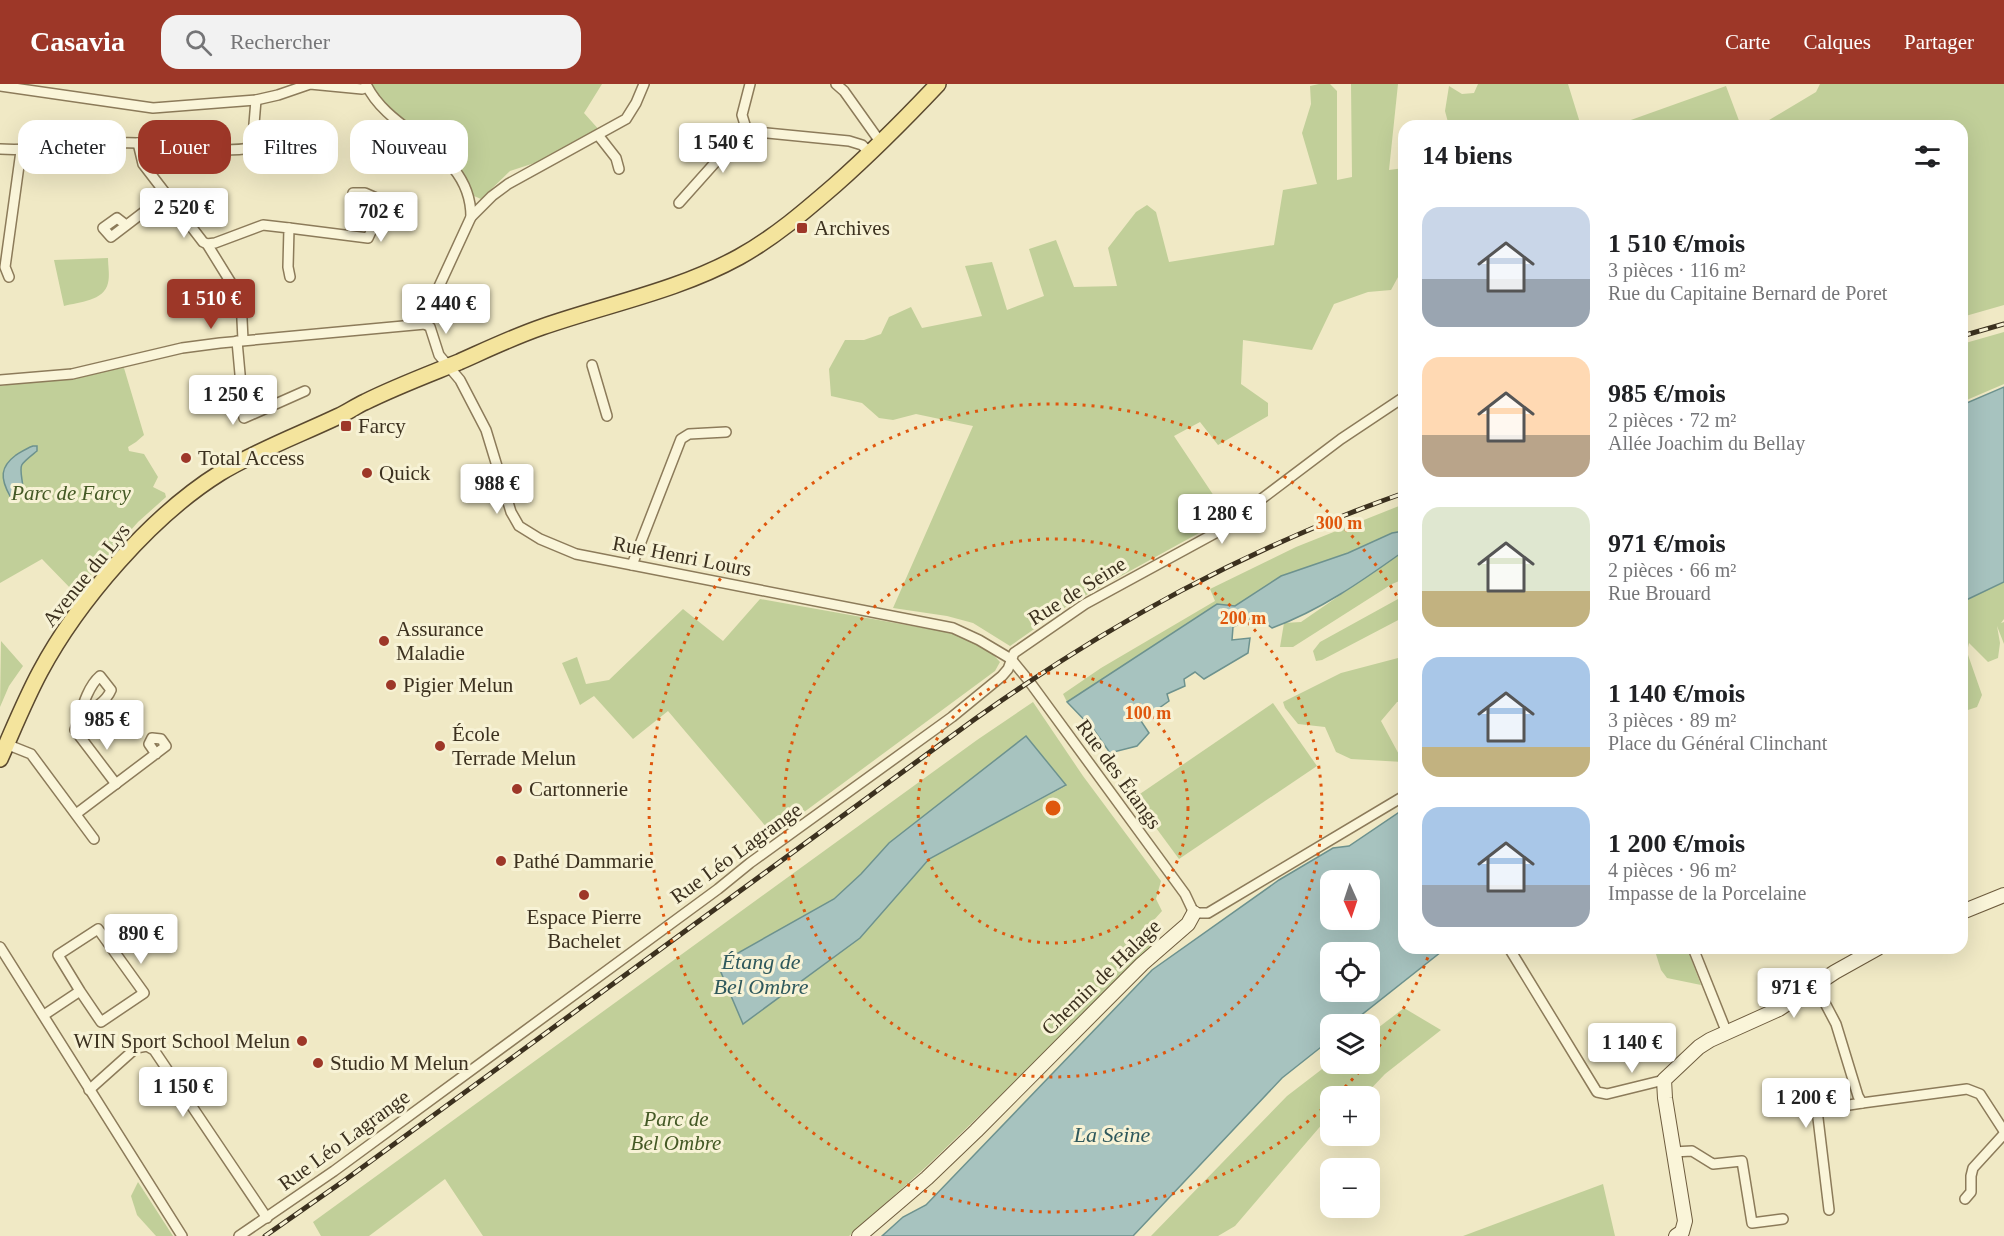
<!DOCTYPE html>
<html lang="fr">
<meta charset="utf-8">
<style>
body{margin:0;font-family:Georgia,serif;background:#f2f2f2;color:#202124;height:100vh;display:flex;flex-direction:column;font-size:22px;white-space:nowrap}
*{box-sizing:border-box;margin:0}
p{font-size:20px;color:#757577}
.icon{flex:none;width:33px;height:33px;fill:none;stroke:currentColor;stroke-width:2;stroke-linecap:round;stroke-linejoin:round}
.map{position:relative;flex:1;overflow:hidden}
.drawer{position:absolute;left:1398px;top:36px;width:570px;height:834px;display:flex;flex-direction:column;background:#fff;border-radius:18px;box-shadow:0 6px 24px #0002}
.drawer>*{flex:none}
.guide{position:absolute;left:18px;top:36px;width:570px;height:54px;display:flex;gap:12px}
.needle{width:39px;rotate:177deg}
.controls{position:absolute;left:1320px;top:786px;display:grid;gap:12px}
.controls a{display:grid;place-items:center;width:60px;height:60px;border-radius:12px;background:#fff;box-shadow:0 6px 24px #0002;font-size:30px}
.price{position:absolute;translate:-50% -51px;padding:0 14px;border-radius:6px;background:#fff;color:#222;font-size:20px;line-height:39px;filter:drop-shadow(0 2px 3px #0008)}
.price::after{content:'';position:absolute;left:50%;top:36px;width:18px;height:14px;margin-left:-9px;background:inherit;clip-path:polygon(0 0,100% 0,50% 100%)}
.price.on{background:#9d3728;color:#fff}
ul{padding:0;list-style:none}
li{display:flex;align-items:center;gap:18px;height:150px;padding:0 24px}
li span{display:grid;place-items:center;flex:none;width:168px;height:120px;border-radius:18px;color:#555}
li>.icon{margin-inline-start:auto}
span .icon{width:72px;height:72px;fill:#fffc;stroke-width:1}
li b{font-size:26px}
h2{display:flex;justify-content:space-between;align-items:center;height:72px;padding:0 24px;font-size:26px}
.tag{padding:0 21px;border-radius:18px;background:#fff;box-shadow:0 6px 24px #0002;font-size:21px;line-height:54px}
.tag.on{background:#9d3728;color:#fff}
header{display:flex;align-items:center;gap:36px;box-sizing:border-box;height:84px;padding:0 30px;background:#9d3728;color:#fff}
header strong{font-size:28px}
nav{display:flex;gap:33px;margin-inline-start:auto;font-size:21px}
.search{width:420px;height:54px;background:#f2f2f2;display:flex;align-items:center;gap:15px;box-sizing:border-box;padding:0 21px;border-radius:18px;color:#757577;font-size:22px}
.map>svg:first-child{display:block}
.green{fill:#c1cf99;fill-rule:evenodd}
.water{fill:#a7c3bf;stroke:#6d928e;stroke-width:1.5;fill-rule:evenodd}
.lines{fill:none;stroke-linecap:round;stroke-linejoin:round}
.street-casing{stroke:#8c7b5a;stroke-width:12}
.secondary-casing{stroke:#6e5c3e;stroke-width:16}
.primary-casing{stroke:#5a492f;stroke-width:18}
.street{stroke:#faf5d9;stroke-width:9}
.secondary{stroke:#faf5d9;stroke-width:14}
.primary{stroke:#f4e49d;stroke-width:15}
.rail-casing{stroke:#3c311f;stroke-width:5}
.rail{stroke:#f7f2d5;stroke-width:3;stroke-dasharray:9;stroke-linecap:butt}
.ring{fill:none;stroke:#df570d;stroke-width:3;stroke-dasharray:3 6}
.poi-dot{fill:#9d3728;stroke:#f7f2d5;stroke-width:2}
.labels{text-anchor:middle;stroke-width:6;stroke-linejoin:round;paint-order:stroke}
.poi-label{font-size:21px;fill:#3c311f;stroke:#f7f2d5;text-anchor:start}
.park-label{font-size:21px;font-style:italic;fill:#445925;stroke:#f7f2d5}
.street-label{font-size:21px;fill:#3c311f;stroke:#f7f2d5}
.water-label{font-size:22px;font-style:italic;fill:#2e585c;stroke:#f7f2d5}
.centre{fill:#df570d;stroke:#f7f2d5;stroke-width:3}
.ring-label{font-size:18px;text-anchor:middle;font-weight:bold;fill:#df570d;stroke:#f7f2d5;stroke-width:6;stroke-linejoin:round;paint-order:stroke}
</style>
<header>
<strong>Casavia</strong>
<div class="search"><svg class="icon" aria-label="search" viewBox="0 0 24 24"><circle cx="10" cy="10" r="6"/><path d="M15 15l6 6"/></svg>Rechercher</div>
<nav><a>Carte</a><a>Calques</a><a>Partager</a></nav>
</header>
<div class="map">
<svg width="2004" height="1152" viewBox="0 0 2004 1152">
<rect width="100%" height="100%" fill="#f0e9c5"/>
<g class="green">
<polygon points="370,0 602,0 584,29 601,48 556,68 556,72 510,87 481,115 474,112 468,99 446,70 381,17"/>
<polygon points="1319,0 1330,0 1337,7 1337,96 1352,93 1351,0 1398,0 1389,86 1404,84 1404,182 1391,206 1368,208 1334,220 1312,266 1243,256 1241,300 1268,319 1268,332 1218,361 1200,338 1174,352 1228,433 1070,520 1010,562 973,539 947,532 893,524 973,342 916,330 893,336 879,334 862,319 831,312 829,285 845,256 864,256 881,250 889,233 911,223 922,244 982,232 965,182 992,178 1007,226 1044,212 1029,165 1056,156 1074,203 1117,202 1108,164 1136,128 1147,121 1156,128 1169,178 1274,161 1283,106 1317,100 1302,49 1311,20 1310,2"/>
<polygon points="1478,0 1568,0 1581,42 1449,42 1445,27 1449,2 1462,10 1474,9"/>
<polygon points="1820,0 2004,0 2004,221 1962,233 1962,42 1759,42 1816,8"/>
<polygon points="1726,2 1741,42 1614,42"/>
<path d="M108,174C108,182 110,192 108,199C104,217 79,218 64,222L54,176Z"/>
<polygon points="2004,248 2004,300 1962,318 1962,260"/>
<polygon points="124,284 144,351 136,358 128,363 129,367 144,370 158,393 153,403 165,409 166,413 138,438 75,509 42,475 0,499 0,302"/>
<polygon points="1404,420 1404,447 1392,449 1348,469 1281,492 1235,522 1217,520 1067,618 1063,610 1101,584 1215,517 1210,505 1296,463"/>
<polygon points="1404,467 1404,495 1392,500 1293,563 1280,563 1284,539 1301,538"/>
<polygon points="2004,498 2004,535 2001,539 2004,538 2004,560 1997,542 2000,559 1998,574 1988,578 1969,559 1967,568 1982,611 1977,623 1962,628 1962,518"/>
<polygon points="1404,510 1404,533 1322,576 1316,577 1313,567 1320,558 1398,515"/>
<polygon points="760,515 957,550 987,564 1000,578 995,587 773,751 668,627 633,655 594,612 580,621 562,579 577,573 586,600 609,596 683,525 723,557"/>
<polygon points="1,557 23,582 9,602 0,623"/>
<polygon points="1404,569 1404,617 1397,618 1381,637 1403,678 1351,675 1336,668 1325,643 1298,640 1285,624 1283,618 1341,589 1398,574"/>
<path d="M1033,618L1083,692L1161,797L1156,815L1162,827L1145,846L1158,860L927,1082L849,1152H483L445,1095L369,1152H321L313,1138L977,656ZM1026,653L1066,702L929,774L860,854L743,939L720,886L729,874L834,815L861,790Z"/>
<polygon points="1273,619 1317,682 1179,775 1134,714"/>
<polygon points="1654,864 1687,864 1701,901 1667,894 1661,886"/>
<polygon points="1404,924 1441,946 1385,990 1364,1012 1330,1012 1330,1031 1235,1142 1218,1152 1151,1152 1287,1012 1330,979 1370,980 1370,950"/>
<polygon points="138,1098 173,1152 156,1152 137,1131 131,1112"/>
<polygon points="1603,1100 1615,1152 1463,1152"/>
</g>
<g class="water">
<polygon points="2004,303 2004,498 1962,518 1962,321"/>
<path d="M33,362H37V367C17,383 20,379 23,403L19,409L10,412C0,394 0,383 16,371C21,368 27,364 33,362Z"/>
<path d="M1404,447V467C1362,497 1321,526 1272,544L1256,532L1233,543L1232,556L1250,554L1248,569L1204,595L1195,588L1184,595L1185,602L1167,610L1169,617L1141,637L1149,649L1137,662L1110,669L1094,646L1067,618L1217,520L1235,522L1281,492L1348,469L1392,449Z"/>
<polygon points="1026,652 1066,701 929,775 860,854 743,940 720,886 729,874 834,815 861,790 889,759"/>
<path d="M1404,725V864H1446L1350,940H1330V956L1282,994L1133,1152H882L903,1133L926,1121L1152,886L1279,796L1333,764L1349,762ZM1330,796H1370V836H1330ZM1330,868H1370V908H1330Z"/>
</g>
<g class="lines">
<defs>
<g id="street">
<path d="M366,0C390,52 471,64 471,133L430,222L425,240"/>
<polyline points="750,0 742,31 746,44 756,48 849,57 862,61 870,69"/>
<polyline points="836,0 844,7 881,59"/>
<polyline points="0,2 153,24 256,16 278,11 310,0 362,5 367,3"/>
<polyline points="598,51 616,74 619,85"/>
<polyline points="138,59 143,80 203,158 207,160 241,215 243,256"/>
<path d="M0,65C46,68 91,57 137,59C176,60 213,70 252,64L256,16"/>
<polyline points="679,119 746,44"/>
<polyline points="471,133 492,112 508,100 626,35 636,19 644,0"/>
<polyline points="126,141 117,134 103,144 111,153 166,111"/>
<polyline points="289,144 368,154 381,126 381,116 365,109 353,109"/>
<polyline points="207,160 215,159 263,141 289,144 288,183 290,193"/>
<polyline points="9,193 5,183 21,67"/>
<polyline points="425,240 430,243 439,271 460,296 486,346 511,428 519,442 540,455 576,470 953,544 979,556 1011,575 1029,597 1185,810 1194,829 1208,829 1404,712"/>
<polyline points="237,257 244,334 305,307"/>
<polyline points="592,281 607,332"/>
<polyline points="0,296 72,290 182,264 220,259 425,240"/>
<polyline points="632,481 681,355 689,350 726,348"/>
<path d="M81,629C93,626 106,618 111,606L100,592C86,604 81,629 75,646L116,700"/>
<polyline points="6,660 31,670 94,755"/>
<polyline points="76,730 166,662 161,655 152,654 149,660 156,670"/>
<polyline points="0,863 182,1152"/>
<polyline points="1509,864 1597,1008 1607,1010 1664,996"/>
<polyline points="1693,864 1727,949"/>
<polyline points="1816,902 1836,940 1858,1012 1862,1019 1967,1005 1980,1010 2004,1047"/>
<polyline points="44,931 80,907 101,938 144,909 98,845 58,871 80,907"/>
<polyline points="89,1006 136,964 147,962 154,966 267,1134"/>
<polyline points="1673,1068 1692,1067 1713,1080 1742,1077 1752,1139 1783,1135"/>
<polyline points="1965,1115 1971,1108 1971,1092 1973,1084 2004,1050"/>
<polyline points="1829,1126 1817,1026 1862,1019"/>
<polyline points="239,1152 334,1087 718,805 750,779 952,633 1002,592 1008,585 1014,569 1085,520 1219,447 1341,355 1404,313"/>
</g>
<g id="secondary">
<polyline points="1962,828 2004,811"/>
<polyline points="859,1152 927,1094 976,1047 1142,880 1188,840 1194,829"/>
<polyline points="1676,1152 1682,1148 1685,1137 1665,1014 1664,996 1699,963 1710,956 1779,925 1835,888 1878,864"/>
</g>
<path id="primary" d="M0,675C13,646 25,616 40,588C78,517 151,432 220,389C258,366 299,351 339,332C348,328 356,322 365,318C395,303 427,291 459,278C486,266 513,253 542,243C608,220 677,207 739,173C775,153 805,127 835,101C871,69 905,35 938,0"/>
</defs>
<use href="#street" class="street-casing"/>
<use href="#secondary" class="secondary-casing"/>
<use href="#primary" class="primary-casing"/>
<use href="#street" class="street"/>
<use href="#secondary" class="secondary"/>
<use href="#primary" class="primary"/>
<defs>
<g id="rail">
<polyline points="1962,252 2004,240"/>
<path d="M265,1152L345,1096L975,635C1112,538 1245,465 1404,409"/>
</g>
</defs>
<use href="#rail" class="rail-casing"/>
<use href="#rail" class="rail"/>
</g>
<g class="ring">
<circle cx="1053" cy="724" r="135"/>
<circle cx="1053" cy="724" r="269"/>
<path d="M1431 865A404 404 0 0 1 1371 973M1365 981A404 404 0 0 1 1336 1012M1329 1019A404 404 0 1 1 1403 522"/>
</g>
<g class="poi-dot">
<rect x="796" y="138" width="12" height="12" rx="3"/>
<rect x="340" y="336" width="12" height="12" rx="3"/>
<circle cx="186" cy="374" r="6"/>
<circle cx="367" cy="389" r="6"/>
<circle cx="384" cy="557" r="6"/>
<circle cx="391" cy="601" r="6"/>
<circle cx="440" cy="662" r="6"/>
<circle cx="517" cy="705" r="6"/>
<circle cx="501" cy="777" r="6"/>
<circle cx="584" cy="811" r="6"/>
<circle cx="302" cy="957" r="6"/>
<circle cx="318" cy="979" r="6"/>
</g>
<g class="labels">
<g class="poi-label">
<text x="814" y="151">Archives</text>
<text x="358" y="349">Farcy</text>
<text x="198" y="381">Total Access</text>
<text x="379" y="396">Quick</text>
<text x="396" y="552">Assurance<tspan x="396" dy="24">Maladie</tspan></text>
<text x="403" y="608">Pigier Melun</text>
<text x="452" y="657">École<tspan x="452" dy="24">Terrade Melun</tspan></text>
<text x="529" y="712">Cartonnerie</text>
<text x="513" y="784">Pathé Dammarie</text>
<text x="584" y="840" text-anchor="middle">Espace Pierre<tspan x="584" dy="24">Bachelet</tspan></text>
<text x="290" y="964" text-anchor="end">WIN Sport School Melun</text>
<text x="330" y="986">Studio M Melun</text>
</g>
<g class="park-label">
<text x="71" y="416">Parc de Farcy</text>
<text x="676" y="1042">Parc de<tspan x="676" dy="24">Bel Ombre</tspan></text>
</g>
<g class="street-label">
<text transform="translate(682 472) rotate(11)" y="7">Rue Henri Lours</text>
<text transform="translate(86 491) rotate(-51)" y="7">Avenue du Lys</text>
<text transform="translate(1077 507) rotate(-32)" y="7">Rue de Seine</text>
<text transform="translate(1119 690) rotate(54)" y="7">Rue des Étangs</text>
<text transform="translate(736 769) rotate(-36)" y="7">Rue Léo Lagrange</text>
<text transform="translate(1101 893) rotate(-44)" y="7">Chemin de Halage</text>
<text transform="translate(344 1056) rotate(-36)" y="7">Rue Léo Lagrange</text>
</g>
<g class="water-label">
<text x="761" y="885">Étang de<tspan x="761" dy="25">Bel Ombre</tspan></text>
<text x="1112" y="1058">La Seine</text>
</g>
</g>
<circle cx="1053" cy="724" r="9" class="centre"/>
<g class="ring-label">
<text x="1339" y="445">300 m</text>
<text x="1243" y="540">200 m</text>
<text x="1148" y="635">100 m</text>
</g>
</svg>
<div class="controls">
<a><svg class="needle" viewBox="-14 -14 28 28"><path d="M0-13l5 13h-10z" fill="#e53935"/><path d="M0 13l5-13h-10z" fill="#757577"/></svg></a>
<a><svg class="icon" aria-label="locate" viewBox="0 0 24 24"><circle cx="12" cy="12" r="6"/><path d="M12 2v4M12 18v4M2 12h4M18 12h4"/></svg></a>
<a><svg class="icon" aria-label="layers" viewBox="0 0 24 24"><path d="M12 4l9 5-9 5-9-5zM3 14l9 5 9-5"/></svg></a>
<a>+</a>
<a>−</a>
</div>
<b class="price" style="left:723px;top:90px">1 540 €</b>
<b class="price" style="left:184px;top:155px">2 520 €</b>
<b class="price" style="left:381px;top:159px">702 €</b>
<b class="price on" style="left:211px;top:246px">1 510 €</b>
<b class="price" style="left:446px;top:251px">2 440 €</b>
<b class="price" style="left:233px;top:342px">1 250 €</b>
<b class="price" style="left:497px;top:431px">988 €</b>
<b class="price" style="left:1222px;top:461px">1 280 €</b>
<b class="price" style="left:107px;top:667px">985 €</b>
<b class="price" style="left:141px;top:881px">890 €</b>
<b class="price" style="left:1794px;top:935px">971 €</b>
<b class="price" style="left:1632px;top:990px">1 140 €</b>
<b class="price" style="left:183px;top:1034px">1 150 €</b>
<b class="price" style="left:1806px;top:1045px">1 200 €</b>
<div class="guide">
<a class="tag">Acheter</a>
<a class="tag on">Louer</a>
<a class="tag">Filtres</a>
<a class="tag">Nouveau</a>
</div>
<section class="drawer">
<h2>14 biens<svg class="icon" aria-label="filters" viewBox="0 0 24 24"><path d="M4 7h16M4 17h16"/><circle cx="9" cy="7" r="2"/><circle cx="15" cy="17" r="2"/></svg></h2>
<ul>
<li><span style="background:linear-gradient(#c9d6e8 60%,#9aa5b1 0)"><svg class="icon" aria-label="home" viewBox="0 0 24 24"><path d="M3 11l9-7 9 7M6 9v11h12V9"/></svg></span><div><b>1 510 €/mois</b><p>3 pièces · 116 m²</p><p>Rue du Capitaine Bernard de Poret</p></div></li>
<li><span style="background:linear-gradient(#ffd9b3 65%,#b9a48a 0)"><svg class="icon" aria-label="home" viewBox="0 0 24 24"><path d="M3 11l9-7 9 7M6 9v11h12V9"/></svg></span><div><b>985 €/mois</b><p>2 pièces · 72 m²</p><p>Allée Joachim du Bellay</p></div></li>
<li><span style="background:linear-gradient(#dfe7d0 70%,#c2b280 0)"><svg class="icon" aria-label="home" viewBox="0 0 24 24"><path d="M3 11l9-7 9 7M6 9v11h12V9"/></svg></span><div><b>971 €/mois</b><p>2 pièces · 66 m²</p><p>Rue Brouard</p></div></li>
<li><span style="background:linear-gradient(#a9c7e8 75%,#c2b280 0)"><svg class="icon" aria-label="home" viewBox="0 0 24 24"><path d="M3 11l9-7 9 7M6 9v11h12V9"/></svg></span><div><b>1 140 €/mois</b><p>3 pièces · 89 m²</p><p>Place du Général Clinchant</p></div></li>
<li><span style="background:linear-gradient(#a9c7e8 65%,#9aa5b1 0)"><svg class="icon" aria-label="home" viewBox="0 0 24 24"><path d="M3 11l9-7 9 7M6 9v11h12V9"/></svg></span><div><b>1 200 €/mois</b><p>4 pièces · 96 m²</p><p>Impasse de la Porcelaine</p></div></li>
</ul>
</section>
</div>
